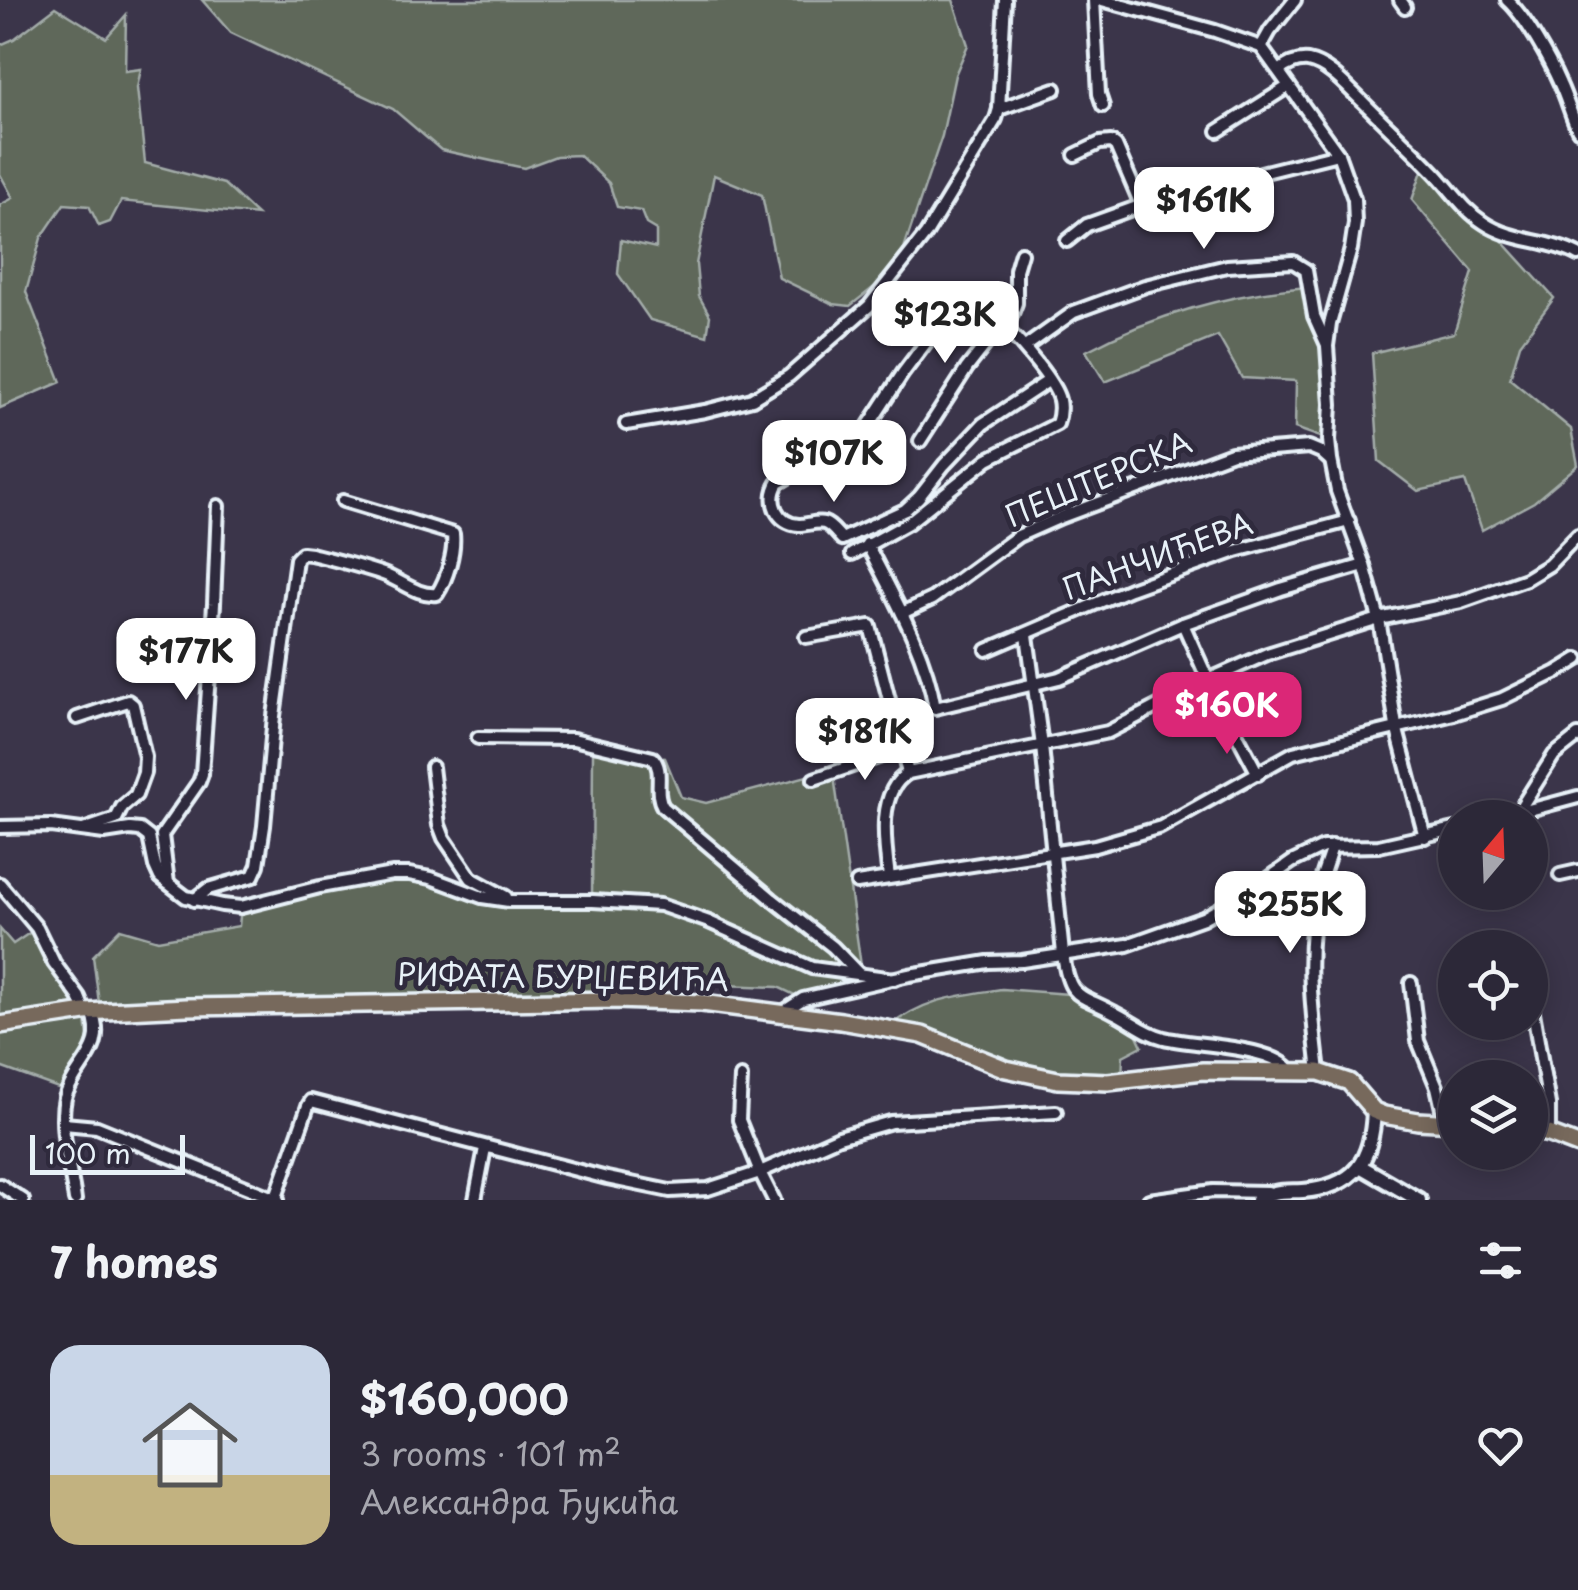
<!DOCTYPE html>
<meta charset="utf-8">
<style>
body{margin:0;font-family:"Playpen Sans",sans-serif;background:#383443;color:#f1f3f6;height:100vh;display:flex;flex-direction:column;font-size:38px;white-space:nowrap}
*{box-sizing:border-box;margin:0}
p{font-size:32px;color:#a6a6ae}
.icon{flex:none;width:55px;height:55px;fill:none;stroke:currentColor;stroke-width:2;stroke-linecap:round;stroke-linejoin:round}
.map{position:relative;height:1200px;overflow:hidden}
.panel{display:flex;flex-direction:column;background:#2c2838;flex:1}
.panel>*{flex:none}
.needle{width:65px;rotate:19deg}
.buttons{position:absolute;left:1438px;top:800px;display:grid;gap:20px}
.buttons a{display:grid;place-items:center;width:110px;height:110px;border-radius:50%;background:#2c2838;box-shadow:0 5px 25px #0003,0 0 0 2px #484453;font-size:50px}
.scale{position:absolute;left:30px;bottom:25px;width:155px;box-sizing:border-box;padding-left:10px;border:5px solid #e8f1f8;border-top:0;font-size:28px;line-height:35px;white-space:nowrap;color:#e8f1f8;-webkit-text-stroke:8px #2f2a3d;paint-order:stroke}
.price{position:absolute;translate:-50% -85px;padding:0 22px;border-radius:20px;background:#fff;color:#222;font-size:32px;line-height:65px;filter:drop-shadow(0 2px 5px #0008)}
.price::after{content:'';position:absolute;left:50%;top:60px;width:30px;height:22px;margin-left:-15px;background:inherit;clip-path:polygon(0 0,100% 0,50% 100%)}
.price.current{background:#db2777;color:#fff}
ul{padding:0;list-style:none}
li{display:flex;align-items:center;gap:30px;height:250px;padding:0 50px}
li+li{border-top:2px solid #484453}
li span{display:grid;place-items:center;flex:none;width:280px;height:200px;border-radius:30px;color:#555}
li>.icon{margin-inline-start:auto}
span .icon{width:120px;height:120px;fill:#fffc;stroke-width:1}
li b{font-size:42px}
h2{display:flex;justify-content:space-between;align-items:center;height:120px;padding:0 50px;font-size:42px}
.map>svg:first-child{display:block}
.green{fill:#5e675a;stroke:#a3aca9;stroke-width:2.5}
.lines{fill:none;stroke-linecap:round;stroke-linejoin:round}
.minor-casing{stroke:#e8f1f8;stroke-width:18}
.tertiary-casing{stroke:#e8f1f8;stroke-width:20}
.primary-casing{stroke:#e8f1f8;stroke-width:22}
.minor{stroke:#2f2a3d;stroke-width:10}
.tertiary{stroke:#2f2a3d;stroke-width:12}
.primary{stroke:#77695c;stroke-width:15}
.labels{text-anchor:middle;stroke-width:10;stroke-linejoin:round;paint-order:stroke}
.street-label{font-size:30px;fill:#e8f1f8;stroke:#2f2a3d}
</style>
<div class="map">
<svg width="1578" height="1200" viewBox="0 0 1578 1200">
<rect width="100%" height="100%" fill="#3b354a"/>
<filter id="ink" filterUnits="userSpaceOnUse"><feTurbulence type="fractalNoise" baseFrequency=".01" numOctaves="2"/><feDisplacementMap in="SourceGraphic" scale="20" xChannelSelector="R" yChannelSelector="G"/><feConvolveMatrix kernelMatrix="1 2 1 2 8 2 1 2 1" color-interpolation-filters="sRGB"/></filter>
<g filter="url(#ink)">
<g class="green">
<polygon points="202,0 953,0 968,45 955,75 942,136 897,269 850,306 833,304 779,278 762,195 714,175 696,264 699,296 710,316 707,336 650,320 618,274 621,240 656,248 656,230 646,224 641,211 617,207 609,183 579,155 556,156 524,168 441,150 393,109 231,33"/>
<polygon points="56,7 106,38 126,15 125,71 141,69 137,88 145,163 224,184 257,215 121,201 110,222 99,226 89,206 64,204 41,238 26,292 61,382 0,408 0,205 13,198 0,174 0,45 14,39"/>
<polygon points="1423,168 1466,219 1498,236 1554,298 1520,344 1510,379 1571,429 1578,465 1534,502 1482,530 1465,481 1418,491 1379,461 1372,353 1454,333 1473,272 1412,200"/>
<path d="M1308,287L1327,346L1329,440L1295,428L1296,381L1242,378L1218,336L1105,382L1086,351C1153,315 1232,293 1308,287Z"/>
<polygon points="593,752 665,758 681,797 706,803 833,769 864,987 803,999 778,987 670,983 615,1000 100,1011 93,956 120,929 158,940 239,926 241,907 409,874 472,894 592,901"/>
<polygon points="37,928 85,1012 88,1037 84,1053 61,1089 0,1067 0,929 13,944"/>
<path d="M1002,989L1069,994L1135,1031L1142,1046L1123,1056L1122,1079L1080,1083L887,1028C925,998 956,996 1002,989Z"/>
</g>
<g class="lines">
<defs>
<g id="minor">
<polyline points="1094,0 1099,94 1103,106"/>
<polyline points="1102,0 1215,31 1261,47 1338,154 1354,199 1355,223 1351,249 1330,324 1327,346 1331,404 1329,440 1331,460 1337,491 1364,565 1379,619 1396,726 1425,837"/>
<polyline points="1400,0 1405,7"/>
<path d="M1507,0C1525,16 1550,61 1560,84C1567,99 1571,115 1578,130"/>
<polyline points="1261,47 1270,31 1295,0"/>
<path d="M1279,71C1288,64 1297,60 1308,61C1329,65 1348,88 1363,102C1387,126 1412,149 1435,173C1451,190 1464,210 1484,223C1512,242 1548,239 1578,255"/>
<polyline points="999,109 1055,89"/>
<polyline points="1218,131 1289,86"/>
<polyline points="1075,155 1100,143 1111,142 1116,146 1142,207"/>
<polyline points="1067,241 1087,225 1168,196 1338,154"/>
<path d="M930,337L903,373L863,434L778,483C767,501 777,524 799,525C807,525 816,521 824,523C831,525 837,534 842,539L905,510L919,497L944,465L983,424L1048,381"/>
<polyline points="1025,347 1074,312 1145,286 1227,266 1293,262 1306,270 1314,316 1327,345"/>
<polyline points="626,424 705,411 752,399 789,376 869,306 926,234 996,119 999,109 1005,0"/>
<polyline points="920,441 967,368 993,335 1006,329 1016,303 1016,270 1021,253"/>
<path d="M867,544C893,596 925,650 935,708L1059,678L1183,624L1281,589L1364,565"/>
<path d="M852,554L908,523L988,459L1057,424C1060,415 1061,409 1059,400C1055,382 1020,342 1006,329"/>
<polyline points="902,613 932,599 1018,536 1061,517 1232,453 1309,447 1321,452 1330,460"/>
<polyline points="1183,624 1208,680 1258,774"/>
<path d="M1027,635L1042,746L1063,954C1069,1000 1078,993 1115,1013C1131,1021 1146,1034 1164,1038C1195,1046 1272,1045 1291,1071"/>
<polyline points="806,637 870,626 908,773"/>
<polyline points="987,650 1130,589 1236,551 1349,521"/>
<polyline points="77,718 128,701 133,705 145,757 144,773 136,795 122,807 116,819 83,830"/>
<path d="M478,738L573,739L653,758C665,772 653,791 663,807L772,899L833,947L858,973"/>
<polyline points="432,767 439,825 444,838 471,878 506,897"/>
<polyline points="814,779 902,749"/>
<polyline points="1518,812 1554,755 1578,736"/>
<polyline points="1499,818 1578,797"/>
<polyline points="0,827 51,826 104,833 130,829 140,830 149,837 155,866 160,877 186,897 222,905 241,907 320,887 392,874 409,874 431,878 482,897 509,901 593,901 660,905 709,922 812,968 894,979"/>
<polyline points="1560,875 1578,871"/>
<path d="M889,877C885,846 876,792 908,773L1108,732L1208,680L1267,654L1379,619L1461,602L1526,579L1549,565L1578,535"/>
<polyline points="168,883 162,835 199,782 202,774 214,604 218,506"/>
<polyline points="857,883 1095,846 1161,827 1293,753 1454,714 1502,699 1557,672 1578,659"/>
<polyline points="0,884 37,928 54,963 79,997 85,1012"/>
<path d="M194,900L208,889L253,876L258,865L264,826L274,716L296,559L302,553L311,554C335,560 360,566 383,574C402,581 417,596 437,594C447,579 455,552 453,534L343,501"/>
<polyline points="1411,983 1418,1041 1437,1087 1445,1122"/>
<polyline points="1530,995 1549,1104 1549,1134"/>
<polyline points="783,1012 803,999 909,975 988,962 1022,961 1127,945 1203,918 1254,889 1292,862 1323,847 1379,846 1455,829"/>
<path d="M1319,1072C1312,1012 1304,952 1318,892C1321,876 1328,861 1332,846"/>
<polyline points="741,1077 739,1120 760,1172 774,1200"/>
<polyline points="64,1124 97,1127 278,1200"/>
<polyline points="0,1185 23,1200"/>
<path d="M75,1200C71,1168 58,1130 65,1098C74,1065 108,1051 92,1012"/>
<polyline points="275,1200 308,1106 311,1101 607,1178 670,1191 708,1189 760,1172 839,1137 891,1122 1056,1112"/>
<polyline points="475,1200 485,1148"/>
<polyline points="1149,1200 1213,1191 1268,1192"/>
</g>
<g id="tertiary">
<polyline points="1360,1166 1419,1200"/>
<path d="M1257,1200C1272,1190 1286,1192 1303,1191C1355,1187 1372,1161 1374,1111"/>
</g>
<g id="primary">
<polyline points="0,1025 85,1012 187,1007 615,1000 702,1003 841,1021 922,1035 1006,1069 1058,1080 1108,1082 1203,1071 1319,1072 1349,1082 1374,1111 1384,1115 1418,1121 1455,1123"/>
<polyline points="1530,1130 1549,1134 1578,1145"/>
</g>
</defs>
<use href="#minor" class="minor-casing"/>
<use href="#tertiary" class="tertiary-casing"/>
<use href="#primary" class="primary-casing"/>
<use href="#minor" class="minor"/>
<use href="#tertiary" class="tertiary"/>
<use href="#primary" class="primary"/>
</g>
</g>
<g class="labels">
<g class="street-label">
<text transform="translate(1099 480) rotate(-23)" y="10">ПЕШТЕРСКА</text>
<text transform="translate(1158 557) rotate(-20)" y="10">ПАНЧИЋЕВА</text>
<text transform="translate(563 978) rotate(1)" y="10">РИФАТА БУРЏЕВИЋА</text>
</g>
</g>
</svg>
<div class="buttons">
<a><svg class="needle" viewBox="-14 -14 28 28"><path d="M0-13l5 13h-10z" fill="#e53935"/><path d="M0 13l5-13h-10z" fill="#a6a6ae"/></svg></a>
<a><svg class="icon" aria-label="locate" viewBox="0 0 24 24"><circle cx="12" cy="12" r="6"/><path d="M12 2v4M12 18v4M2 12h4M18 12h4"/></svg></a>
<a><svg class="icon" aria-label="layers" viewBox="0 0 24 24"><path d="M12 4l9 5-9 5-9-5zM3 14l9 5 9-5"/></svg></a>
</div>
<div class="scale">100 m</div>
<b class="price" style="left:1204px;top:252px">$161K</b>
<b class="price" style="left:945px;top:366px">$123K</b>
<b class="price" style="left:834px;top:505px">$107K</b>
<b class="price" style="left:186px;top:703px">$177K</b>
<b class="price current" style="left:1227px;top:757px">$160K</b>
<b class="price" style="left:865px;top:783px">$181K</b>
<b class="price" style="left:1290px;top:956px">$255K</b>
</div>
<section class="panel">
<h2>7 homes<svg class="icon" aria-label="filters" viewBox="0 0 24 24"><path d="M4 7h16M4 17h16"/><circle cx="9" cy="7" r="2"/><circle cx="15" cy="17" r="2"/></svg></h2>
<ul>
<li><span style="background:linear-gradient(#c9d6e8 65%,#c2b280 0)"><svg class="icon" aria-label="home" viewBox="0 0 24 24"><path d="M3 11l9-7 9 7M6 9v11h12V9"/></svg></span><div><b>$160,000</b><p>3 rooms · 101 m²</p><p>Александра Ђукића</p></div><svg class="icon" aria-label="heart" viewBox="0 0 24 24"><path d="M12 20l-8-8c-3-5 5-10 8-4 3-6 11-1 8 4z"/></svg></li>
</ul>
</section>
